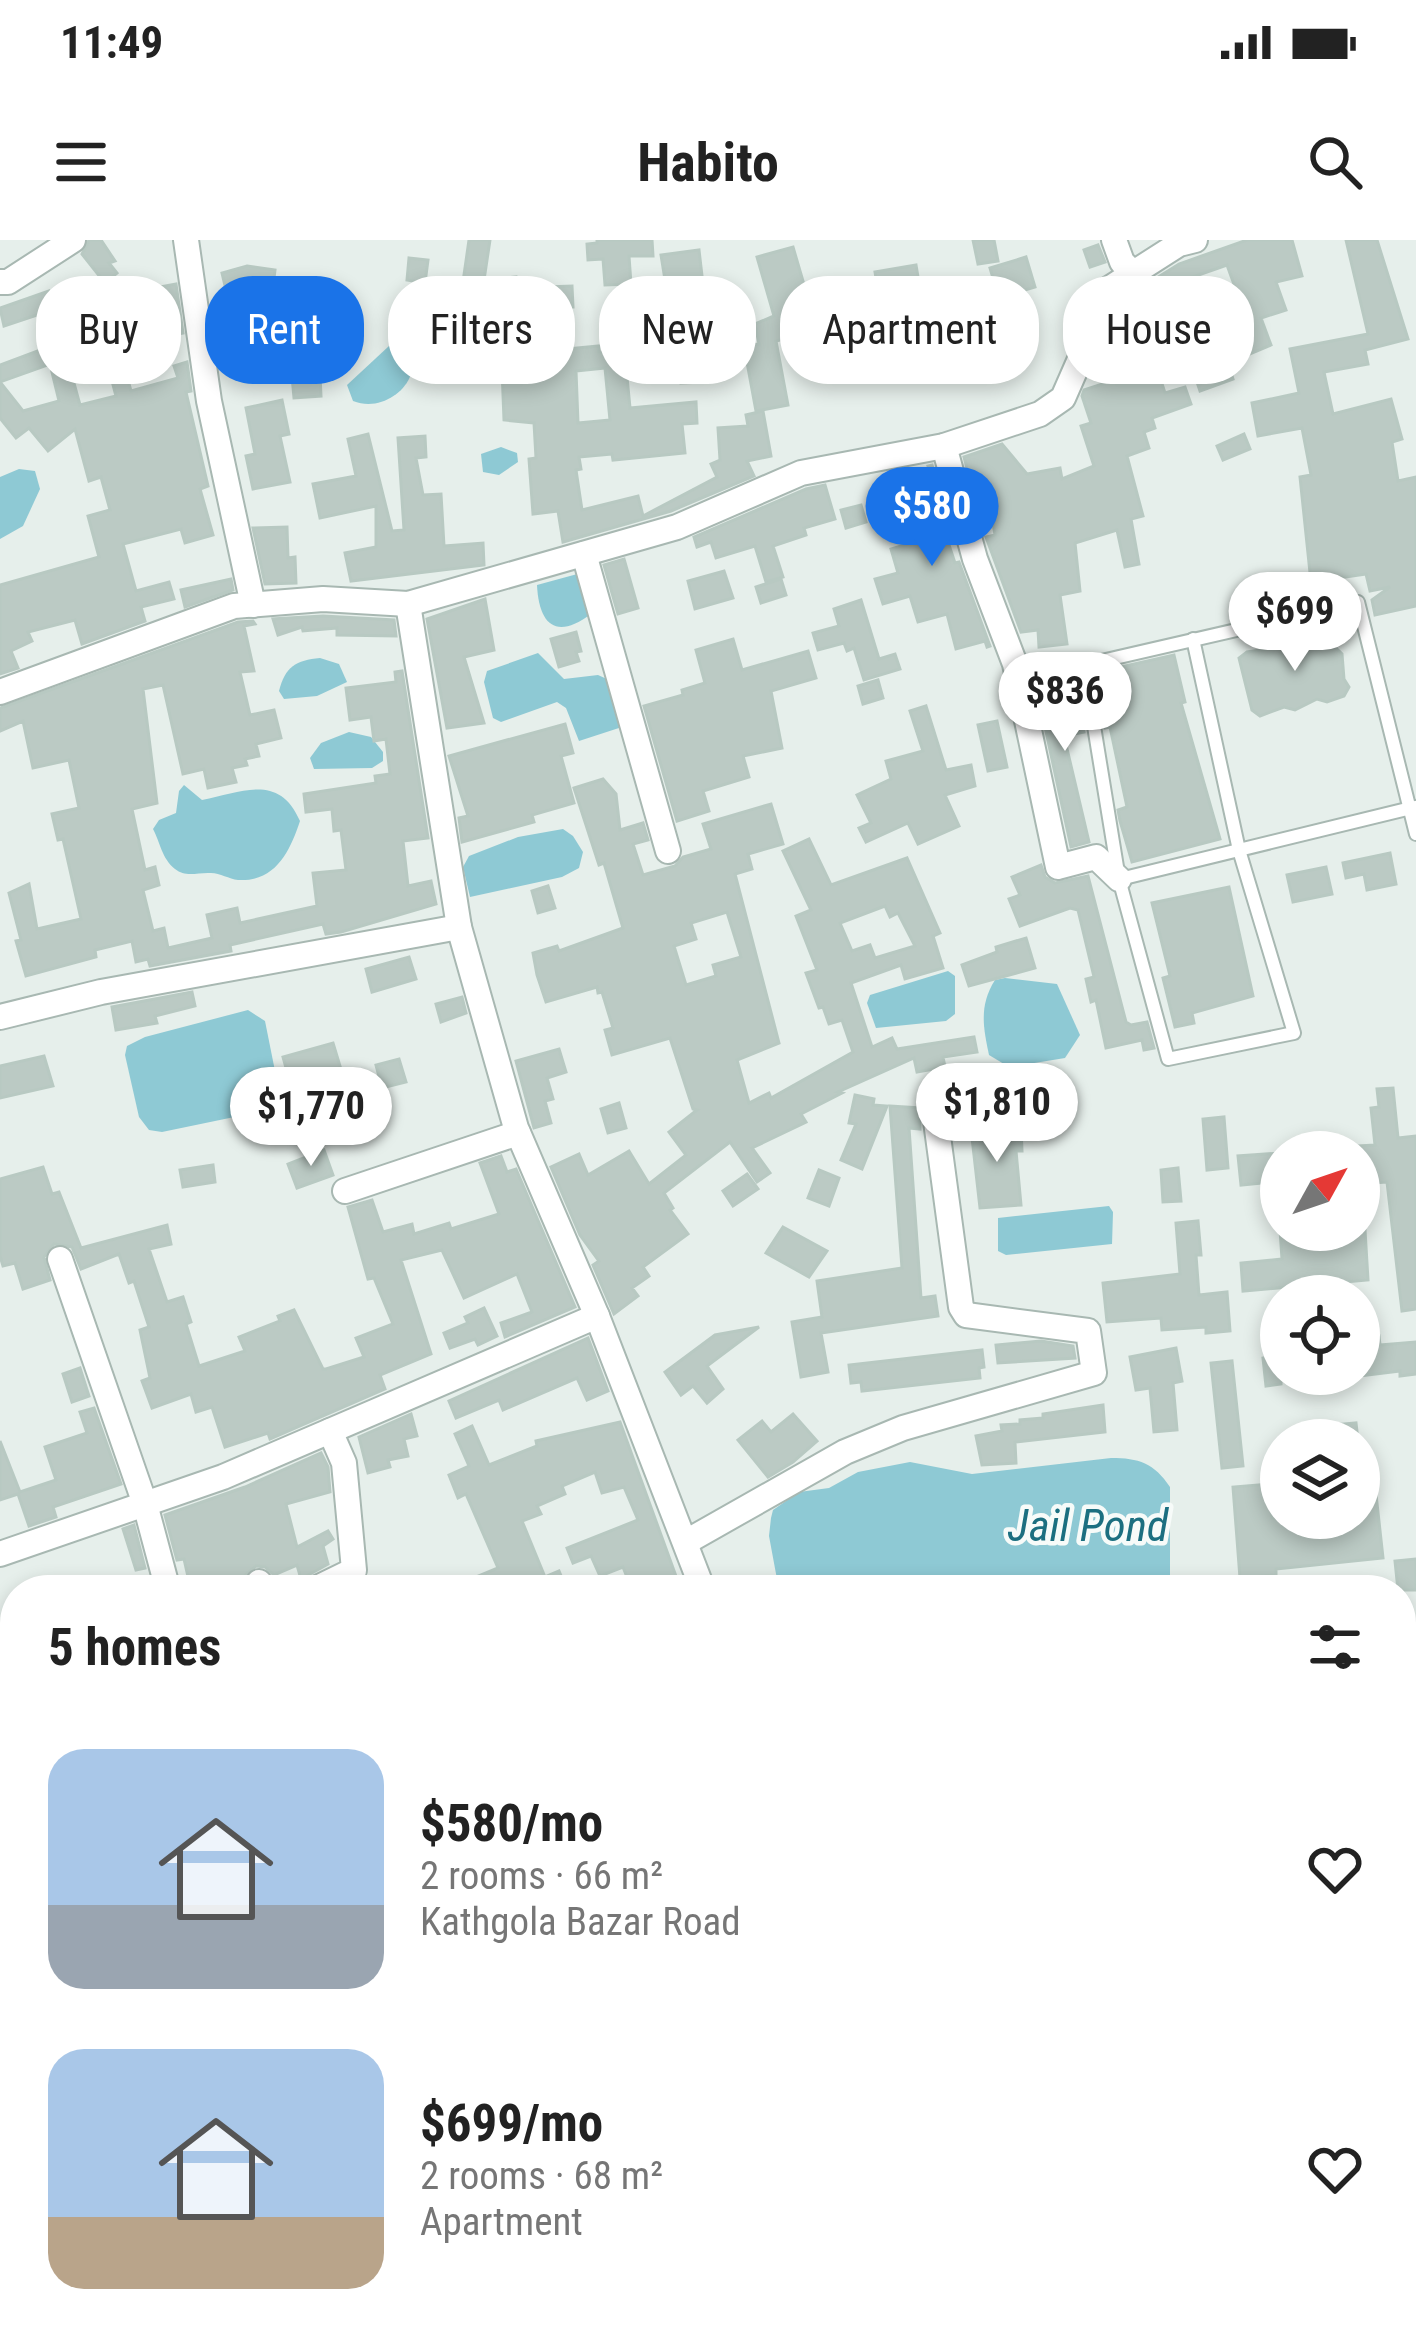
<!DOCTYPE html>
<meta charset="utf-8">
<style>
body{margin:0;font-family:"Roboto Condensed",sans-serif;background:#f2f2f2;color:#222;height:100vh;display:flex;flex-direction:column;font-size:45px;white-space:nowrap}
*{box-sizing:border-box;margin:0}
p{font-size:39px;color:#767676}
.icon{flex:none;width:66px;height:66px;fill:none;stroke:currentColor;stroke-width:2;stroke-linecap:round;stroke-linejoin:round}
.map{position:relative;flex:1;overflow:hidden}
.details{position:absolute;left:0px;top:1335px;width:1416px;height:771px;display:flex;flex-direction:column;background:#fff;border-radius:48px 48px 0 0;box-shadow:0 6px 18px #0003}
.details>*{flex:none}
.guide{position:absolute;left:36px;top:36px;width:1344px;height:108px;display:flex;gap:24px}
.needle{width:78px;rotate:50deg}
.fabs{position:absolute;left:1260px;top:891px;display:grid;gap:24px}
.fabs a{display:grid;place-items:center;width:120px;height:120px;border-radius:50%;background:#fff;box-shadow:0 6px 18px #0003;font-size:60px}
.price{position:absolute;translate:-50% -102px;padding:0 27px;border-radius:42px;background:#fff;color:#222;font-size:39px;line-height:78px;filter:drop-shadow(0 3px 6px #0008)}
.price::after{content:'';position:absolute;left:50%;top:72px;width:36px;height:27px;margin-left:-18px;background:inherit;clip-path:polygon(0 0,100% 0,50% 100%)}
.price.selected{background:#1a73e8;color:#fff}
ul{padding:0;list-style:none}
li{display:flex;align-items:center;gap:36px;height:300px;padding:0 48px}
li span{display:grid;place-items:center;flex:none;width:336px;height:240px;border-radius:36px;color:#555}
li>.icon{margin-inline-start:auto}
span .icon{width:144px;height:144px;fill:#fffc;stroke-width:1}
li b{font-size:51px}
h2{display:flex;justify-content:space-between;align-items:center;height:144px;padding:0 48px;font-size:51px}
.chip{padding:0 42px;border-radius:48px;background:#fff;box-shadow:0 6px 18px #0003;font-size:42px;line-height:108px}
.chip.selected{background:#1a73e8;color:#fff}
.status{display:flex;justify-content:space-between;align-items:center;height:84px;padding:0 60px;background:#fff;direction:ltr}
.status svg{height:33px;fill:currentColor}
header{display:flex;justify-content:space-between;align-items:center;height:156px;padding:0 48px;background:#fff;font-size:54px;font-weight:700}
.map>svg:first-child{display:block}
.water{fill:#8ec9d4}
.building{fill:#bbcac4;stroke:#b8c9c2;stroke-width:3;fill-rule:evenodd}
.lines{fill:none;stroke-linecap:round;stroke-linejoin:round}
.lane-casing{stroke:#a8b8b2;stroke-width:16}
.street-casing{stroke:#a8b8b2;stroke-width:28}
.lane{stroke:#fff;stroke-width:12}
.street{stroke:#fff;stroke-width:24}
.labels{text-anchor:middle;stroke-width:9;stroke-linejoin:round;paint-order:stroke}
.water-label{font-size:45px;font-style:italic;fill:#1c6f80;stroke:#f7fbf9}
</style>
<div class="status"><b>11:49</b><svg viewBox="0 0 49 12"><path d="M0 12V9h3v3zM5 12V6h3v6zM10 12V3h3v9zM15 12V0h3v12zM26 1h20v11H26zM47 4h2v5h-2z"/></svg></div>
<header><svg class="icon" aria-label="menu" viewBox="0 0 24 24"><path d="M4 6h16M4 12h16M4 18h16"/></svg>Habito<svg class="icon" aria-label="search" viewBox="0 0 24 24"><circle cx="10" cy="10" r="6"/><path d="M15 15l6 6"/></svg></header>
<div class="map">
<svg width="1416" height="2105" viewBox="0 0 1416 2105">
<rect width="100%" height="100%" fill="#e6efeb"/>
<g class="water">
<path d="M389,106C440,116 396,178 353,161L347,145Z"/>
<polygon points="501,207 517,213 518,222 499,235 483,232 481,214"/>
<polygon points="19,229 35,231 40,249 23,286 0,299 0,237"/>
<path d="M581,333L591,374C556,400 539,385 537,345Z"/>
<polygon points="538,413 564,439 598,435 609,440 622,487 579,501 566,468 557,462 501,482 493,478 484,442 487,431"/>
<path d="M320,418L339,424L347,442L317,456L284,459L279,451C285,427 296,420 320,418Z"/>
<polygon points="349,492 371,497 383,512 383,521 372,528 314,529 310,518 321,503"/>
<path d="M184,545L202,560C243,552 279,533 300,581C290,611 276,642 238,640C229,639 220,633 211,633C198,632 186,638 175,629C162,619 160,602 153,589L159,580L176,573L179,551Z"/>
<polygon points="563,589 573,596 583,612 579,628 562,637 470,657 463,627 469,616 518,597"/>
<polygon points="948,731 955,736 955,774 946,781 876,788 867,763 870,755"/>
<path d="M1005,738L1057,744L1080,795L1065,818L1009,827L989,815C983,787 979,765 995,740Z"/>
<polygon points="248,770 265,781 279,851 273,864 263,871 162,892 149,890 139,877 125,815 127,806 145,797"/>
<polygon points="1109,966 1113,972 1112,1004 1006,1015 998,1011 998,978"/>
<path d="M1111,1218C1139,1218 1154,1223 1170,1247V1350H779L769,1296L771,1278L773,1270L799,1252L829,1248L858,1232L910,1222L972,1234Z"/>
<polygon points="1416,1679 1416,1821 1415,1821 1401,1730 1401,1680"/>
<polygon points="0,1908 15,1908 15,1982 0,1967"/>
<polygon points="331,2091 395,2091 399,2105 316,2105"/>
</g>
<g class="building">
<polygon points="89,0 101,0 115,21 109,23 117,33 105,43 82,14"/>
<path d="M469,0H490L484,40L516,37L517,48L572,46L573,67H566L567,109L599,106V112L633,111V127H626L630,168L696,162L697,183L682,184L685,213L613,220L612,214L579,217L581,229L576,230L582,270L638,256L643,276L717,237L711,224L720,220L718,188L748,186L746,175L763,171L771,216L747,221L754,236L671,271L563,302L558,271L533,274L529,219L536,218L534,183L504,180L502,129L482,130V121L441,125L439,102L449,101V43L463,42ZM605,128L610,180L578,183L576,131Z"/>
<polygon points="597,0 652,0 653,16 629,16 631,44 605,45 603,19 588,20 587,4 597,3"/>
<polygon points="973,0 994,0 998,21 978,24"/>
<polygon points="1247,0 1292,0 1302,36 1276,42 1286,70 1261,78 1271,105 1228,123 1233,139 1200,151 1192,127 1209,121 1194,77 1240,61 1227,25 1184,40 1190,57 1155,69 1160,83 1144,88 1165,153 1185,147 1191,164 1152,178 1155,188 1144,192 1149,208 1127,216 1143,276 1131,279 1139,324 1125,327 1117,290 1075,303 1080,351 1060,355 1067,404 1039,407 1038,390 1021,392 986,297 995,295 988,253 976,262 964,217 1002,204 1027,234 1060,228 1062,239 1094,226 1081,186 1091,183 1082,156 1084,150 1118,139 1105,104 1102,106 1100,100 1101,87 1108,85 1106,78 1118,62 1179,24"/>
<polygon points="1346,0 1377,0 1408,99 1365,110 1368,124 1324,132 1333,174 1391,159 1402,199 1392,202 1398,241 1416,237 1416,366 1375,375 1372,360 1390,347 1370,351 1366,334 1311,342 1300,237 1311,235 1302,188 1258,196 1252,163 1299,153 1290,109 1368,94"/>
<polygon points="1098,5 1105,22 1090,27 1084,10"/>
<polygon points="793,7 805,48 835,41 841,66 879,56 875,32 916,25 920,49 905,51 919,99 883,110 873,76 776,101 788,165 756,171 744,106 759,104 755,84 774,76 757,17"/>
<polygon points="699,10 706,70 704,142 681,143 680,122 636,124 635,88 679,86 677,44 666,46 661,15"/>
<polygon points="1026,17 1035,47 999,58 990,28"/>
<polygon points="409,18 428,20 425,43 407,40"/>
<polygon points="247,26 275,30 269,77 234,83 222,33"/>
<polygon points="176,44 183,93 163,97 155,48"/>
<polygon points="49,51 55,69 4,86 0,68"/>
<polygon points="101,53 116,92 95,99 83,58"/>
<polygon points="273,74 296,77 293,99 279,98"/>
<polygon points="313,87 331,89 328,111 310,109"/>
<polygon points="262,98 266,119 230,127 226,109"/>
<polygon points="67,100 72,116 67,118 80,165 116,156 111,137 126,133 131,151 178,138 174,126 187,122 191,151 186,152 208,246 200,249 213,295 185,303 181,289 123,304 136,351 169,342 174,359 141,367 145,381 82,404 75,380 28,392 32,401 11,411 18,428 0,434 0,345 99,317 88,276 110,270 101,237 89,241 75,189 48,211 29,188 16,198 0,178 0,142 23,171 59,161 50,124 0,142 0,125"/>
<polygon points="320,135 321,156 294,158 292,136"/>
<polygon points="282,160 289,194 280,196 290,242 253,249 246,216 255,214 246,168"/>
<polygon points="368,194 392,291 404,290 398,198 425,196 426,217 416,218 423,255 441,254 444,306 483,303 484,325 351,341 345,313 376,307 376,266 320,278 313,244 356,236 348,199"/>
<polygon points="1244,194 1250,209 1223,220 1217,206"/>
<polygon points="932,225 947,279 941,281 955,323 959,322 990,406 987,407 985,401 956,409 947,374 918,382 910,356 883,364 875,339 898,333 891,309 915,302 897,255 933,241 928,226"/>
<polygon points="825,245 835,279 804,288 806,295 773,306 783,337 766,342 755,306 716,318 711,302 697,307 694,297 806,249"/>
<polygon points="861,265 866,282 846,288 841,270"/>
<polygon points="287,287 288,318 295,317 296,343 265,344 253,288"/>
<polygon points="624,319 638,368 618,374 604,325"/>
<polygon points="724,331 733,358 695,369 688,341"/>
<polygon points="231,339 233,350 185,367 181,350"/>
<polygon points="781,339 786,355 761,363 756,347"/>
<polygon points="1307,349 1311,362 1265,373 1262,361"/>
<polygon points="485,359 494,410 464,417 484,483 447,488 427,379"/>
<polygon points="861,360 879,419 895,414 900,429 864,440 854,408 847,411 844,403 818,410 813,393 839,386 834,369"/>
<polygon points="323,376 394,380 396,396 337,395 337,388 303,391 302,387 278,395 273,379"/>
<polygon points="253,381 255,384 244,386 254,431 240,432 250,475 274,470 281,498 256,504 259,516 245,519 247,525 232,528 236,542 208,548 204,529 183,534 163,445 143,449 157,563 132,569 145,630 155,627 159,645 143,650 153,691 164,688 168,708 212,698 207,675 237,668 240,683 317,666 313,633 346,630 341,590 334,591 332,569 306,572 304,554 376,543 375,536 390,534 386,499 374,501 371,477 350,480 346,448 396,442 395,432 402,431 428,598 403,601 408,646 431,641 436,664 341,692 326,694 323,684 230,705 231,711 150,726 148,719 136,722 132,701 95,710 96,717 26,736 16,701 21,700 9,653 29,644 37,689 81,679 63,599 58,600 52,574 79,568 69,520 33,528 23,481 0,491 0,468 238,382"/>
<polygon points="1330,390 1338,399 1336,408 1342,414 1344,439 1349,447 1344,456 1327,462 1317,459 1295,470 1284,467 1260,476 1252,470 1239,418 1247,412 1286,406 1303,392 1319,398"/>
<polygon points="576,392 581,411 576,412 579,421 559,427 551,399"/>
<polygon points="733,399 742,430 808,411 816,438 771,451 782,508 743,516 749,537 703,551 709,571 677,581 644,466 683,455 682,450 705,443 696,410"/>
<polygon points="1174,415 1185,462 1181,463 1220,599 1132,622 1120,581 1118,570 1127,567 1110,487 1105,488 1099,432"/>
<polygon points="878,440 883,458 863,464 858,446"/>
<polygon points="1053,447 1054,453 1077,448 1084,492 1064,496 1089,602 1071,607 1037,450"/>
<polygon points="926,466 946,530 971,525 975,546 945,555 959,586 918,604 908,583 866,602 859,588 871,583 857,555 891,539 886,521 923,511 910,471"/>
<polygon points="997,481 1007,527 988,531 978,485"/>
<polygon points="565,484 573,513 561,516 574,563 532,575 534,582 462,602 459,578 468,576 449,516"/>
<path d="M603,539L616,554L620,590L643,583L648,600L633,604L643,635L675,626L683,617L711,609L703,584L771,564L783,604L748,614L752,629L735,634L779,803L737,820L749,863L769,853L771,858L853,812L842,780L829,784L823,767L819,768L806,733L817,730L796,676L811,670L783,611L809,599L831,645L907,618L940,693L933,696L943,728L905,739L901,725L851,743L872,807L892,798L897,809L974,797L977,812L943,817L945,827L917,832L914,818L838,852L842,853L801,874L806,882L752,908L770,933L757,942L730,902L664,953L673,968L670,970L688,994L643,1027L649,1036L632,1048L638,1056L614,1074L593,1025L599,1021L580,995L551,927L579,914L588,935L629,911L649,944L686,915L669,892L697,870L693,869L670,798L612,815L605,790L613,788L602,752L598,753L597,747L546,762L537,735L533,713L557,706L559,711L623,688L604,623L599,625L574,548ZM885,666L890,677L898,673L915,706L875,718L870,705L852,711L840,683ZM727,672L741,717L713,725L716,736L686,745L674,706L696,699L691,683Z"/>
<polygon points="1390,613 1396,644 1367,650 1364,634 1346,638 1343,623"/>
<polygon points="1041,625 1045,637 1055,643 1088,636 1126,782 1131,785 1147,782 1154,808 1144,810 1142,800 1106,808 1096,760 1091,762 1086,739 1094,737 1078,670 1070,668 1020,686 1009,659 1020,655 1012,637"/>
<polygon points="1326,627 1332,654 1293,662 1287,635"/>
<polygon points="548,646 555,668 538,673 532,651"/>
<polygon points="1229,647 1253,756 1192,773 1194,783 1175,787 1163,738 1170,736 1152,663"/>
<polygon points="1026,698 1035,728 969,746 962,725 997,712 996,707"/>
<polygon points="409,717 416,739 372,752 366,729"/>
<polygon points="192,752 195,766 155,776 157,783 116,790 112,767"/>
<polygon points="462,757 466,773 441,782 436,764"/>
<polygon points="333,803 359,889 343,894 326,836 291,846 283,817"/>
<polygon points="559,809 566,832 547,838 553,859 545,861 551,883 534,888 516,821"/>
<polygon points="44,816 53,846 0,858 0,826"/>
<polygon points="399,819 406,842 382,848 376,825"/>
<polygon points="1393,848 1398,898 1416,896 1416,1069 1402,1071 1387,942 1359,944 1359,906 1375,905 1371,868 1379,867 1377,849"/>
<polygon points="855,855 874,859 873,865 887,866 862,929 841,920 856,884 849,883"/>
<polygon points="619,863 626,888 608,893 601,869"/>
<polygon points="299,864 304,879 264,890 260,875"/>
<polygon points="890,866 920,868 920,889 909,888 921,1058 935,1056 938,1076 821,1093 828,1132 801,1137 792,1082 822,1077 817,1041 902,1028"/>
<polygon points="1224,877 1228,928 1207,930 1203,879"/>
<polygon points="1021,886 1022,911 1016,911 1021,965 980,968 971,889"/>
<polygon points="324,910 333,935 297,948 288,924"/>
<polygon points="1281,913 1281,941 1241,945 1238,916"/>
<polygon points="501,916 507,932 516,929 575,1067 505,1097 501,1083 532,1072 517,1034 464,1058 442,1010 401,1020 431,1114 380,1135 385,1149 270,1199 268,1193 225,1207 212,1167 196,1172 191,1154 152,1168 142,1141 150,1138 140,1090 149,1087 134,1041 129,1043 119,1014 81,1029 72,1007 54,1004 44,1017 50,1040 23,1049 15,1023 3,1026 0,1016 0,939 43,927 52,954 59,952 81,1008 167,985 171,1004 149,1009 167,1062 183,1057 191,1082 186,1084 199,1126 245,1111 239,1097 280,1081 278,1076 294,1070 323,1129 326,1129 364,1117 356,1098 393,1084 374,1038 368,1039 348,967 372,960 383,992 412,984 414,994 449,983 451,989 499,974 480,923"/>
<polygon points="213,925 215,942 183,947 180,930"/>
<polygon points="1178,928 1181,961 1163,962 1161,930"/>
<polygon points="819,930 839,938 829,966 808,958"/>
<polygon points="747,934 758,949 733,966 723,951"/>
<polygon points="1198,981 1201,1015 1196,1015 1199,1055 1227,1052 1230,1091 1206,1093 1206,1087 1162,1090 1161,1078 1107,1082 1103,1043 1180,1034 1176,983"/>
<polygon points="783,987 827,1011 809,1037 766,1013"/>
<polygon points="1280,990 1365,990 1368,1040 1243,1051 1241,1023 1282,1019"/>
<polygon points="484,1068 497,1096 478,1105 475,1099 450,1108 444,1093 468,1083 465,1077"/>
<polygon points="759,1087 707,1126 723,1149 707,1163 693,1146 681,1155 665,1132 715,1095"/>
<polygon points="1379,1096 1380,1105 1416,1102 1416,1134 1400,1136 1400,1131 1359,1136 1359,1098"/>
<polygon points="588,1098 608,1151 587,1160 577,1138 503,1170 499,1160 456,1178 449,1161"/>
<polygon points="1041,1101 1073,1106 1075,1118 998,1123 996,1105"/>
<polygon points="1176,1108 1182,1141 1173,1143 1177,1190 1154,1192 1150,1148 1136,1150 1130,1117"/>
<polygon points="982,1110 984,1127 979,1128 980,1138 862,1151 861,1142 851,1143 849,1125"/>
<polygon points="1281,1116 1281,1144 1266,1146 1263,1118"/>
<polygon points="1232,1121 1243,1226 1222,1228 1211,1123"/>
<polygon points="80,1128 89,1156 72,1162 63,1134"/>
<polygon points="1103,1165 1105,1192 1015,1202 1016,1223 982,1225 976,1196 1002,1191 1001,1185 1020,1184 1020,1180 1043,1178 1043,1174"/>
<polygon points="94,1168 121,1244 53,1267 56,1277 29,1286 18,1254 0,1260 0,1201 20,1252 56,1240 45,1207 87,1193 80,1172"/>
<polygon points="411,1174 417,1196 404,1199 408,1216 388,1220 390,1227 368,1233 359,1197"/>
<polygon points="793,1174 817,1201 793,1222 768,1237 738,1200 762,1181 771,1192"/>
<polygon points="620,1182 681,1350 632,1350 623,1327 600,1336 591,1316 573,1323 567,1308 638,1280 624,1247 602,1253 595,1232 562,1246 565,1254 537,1266 541,1274 522,1281 545,1337 559,1331 567,1350 445,1350 498,1328 466,1254 458,1258 449,1235 469,1226 455,1194 472,1186 489,1225 537,1206 536,1201"/>
<polygon points="1356,1183 1358,1200 1301,1200 1301,1188"/>
<polygon points="321,1213 328,1227 330,1252 286,1264 297,1307 328,1291 333,1299 323,1306 328,1324 301,1339 297,1325 274,1335 265,1327 256,1326 244,1336 244,1350 191,1350 184,1319 177,1320 165,1275 245,1247"/>
<polygon points="1374,1236 1383,1318 1276,1329 1276,1335 1240,1338 1233,1247 1269,1244 1272,1278 1359,1278 1359,1238"/>
<polygon points="134,1285 145,1328 136,1330 123,1289"/>
<polygon points="1416,1319 1416,1350 1398,1350 1395,1321"/>
</g>
<g class="lines">
<defs>
<g id="lane">
<polyline points="1084,425 1119,639 1168,819 1294,793 1239,610 1193,399"/>
<polyline points="1019,440 1358,362 1416,594"/>
<polyline points="1120,639 1415,567"/>
</g>
<g id="street">
<polyline points="186,0 209,161 253,365"/>
<polyline points="1114,0 1122,22 1133,33"/>
<polyline points="0,42 8,42 73,0"/>
<polyline points="944,206 975,319 1015,424 1058,627 1096,617 1119,639"/>
<polyline points="584,314 668,611"/>
<polyline points="408,364 459,687 516,888 597,1076 703,1350"/>
<polyline points="0,452 234,366 323,359 408,364 677,287 801,233 944,206 1040,174 1063,158 1081,117 1086,77 1107,50 1179,4 1195,0"/>
<polyline points="0,777 101,752 459,687"/>
<polyline points="345,951 518,893"/>
<polyline points="60,1019 145,1264 168,1350"/>
<polyline points="686,1302 845,1212 903,1188 1094,1133 1088,1091 966,1075 961,1067 935,874"/>
<polyline points="0,1314 223,1237 597,1076"/>
<polyline points="259,1342 261,1350"/>
<polyline points="313,1350 354,1330 344,1223 330,1191"/>
<polyline points="0,1898 15,1897"/>
<polyline points="205,2091 213,2105"/>
<polyline points="657,2091 670,2105"/>
<polyline points="916,2091 921,2105"/>
<polyline points="254,2105 299,2091"/>
</g>
</defs>
<use href="#lane" class="lane-casing"/>
<use href="#street" class="street-casing"/>
<use href="#lane" class="lane"/>
<use href="#street" class="street"/>
</g>
<g class="labels">
<g class="water-label">
<text x="1088" y="1301">Jail Pond</text>
</g>
</g>
</svg>
<div class="fabs">
<a><svg class="needle" viewBox="-14 -14 28 28"><path d="M0-13l5 13h-10z" fill="#e53935"/><path d="M0 13l5-13h-10z" fill="#767676"/></svg></a>
<a><svg class="icon" aria-label="locate" viewBox="0 0 24 24"><circle cx="12" cy="12" r="6"/><path d="M12 2v4M12 18v4M2 12h4M18 12h4"/></svg></a>
<a><svg class="icon" aria-label="layers" viewBox="0 0 24 24"><path d="M12 4l9 5-9 5-9-5zM3 14l9 5 9-5"/></svg></a>
</div>
<b class="price selected" style="left:932px;top:329px">$580</b>
<b class="price" style="left:1295px;top:434px">$699</b>
<b class="price" style="left:1065px;top:514px">$836</b>
<b class="price" style="left:997px;top:925px">$1,810</b>
<b class="price" style="left:311px;top:929px">$1,770</b>
<div class="guide">
<a class="chip">Buy</a>
<a class="chip selected">Rent</a>
<a class="chip">Filters</a>
<a class="chip">New</a>
<a class="chip">Apartment</a>
<a class="chip">House</a>
</div>
<section class="details">
<h2>5 homes<svg class="icon" aria-label="filters" viewBox="0 0 24 24"><path d="M4 7h16M4 17h16"/><circle cx="9" cy="7" r="2"/><circle cx="15" cy="17" r="2"/></svg></h2>
<ul>
<li><span style="background:linear-gradient(#a9c7e8 65%,#9aa5b1 0)"><svg class="icon" aria-label="home" viewBox="0 0 24 24"><path d="M3 11l9-7 9 7M6 9v11h12V9"/></svg></span><div><b>$580/mo</b><p>2 rooms · 66 m²</p><p>Kathgola Bazar Road</p></div><svg class="icon" aria-label="heart" viewBox="0 0 24 24"><path d="M12 20l-8-8c-3-5 5-10 8-4 3-6 11-1 8 4z"/></svg></li>
<li><span style="background:linear-gradient(#a9c7e8 70%,#b9a48a 0)"><svg class="icon" aria-label="home" viewBox="0 0 24 24"><path d="M3 11l9-7 9 7M6 9v11h12V9"/></svg></span><div><b>$699/mo</b><p>2 rooms · 68 m²</p><p>Apartment</p></div><svg class="icon" aria-label="heart" viewBox="0 0 24 24"><path d="M12 20l-8-8c-3-5 5-10 8-4 3-6 11-1 8 4z"/></svg></li>
</ul>
</section>
</div>
